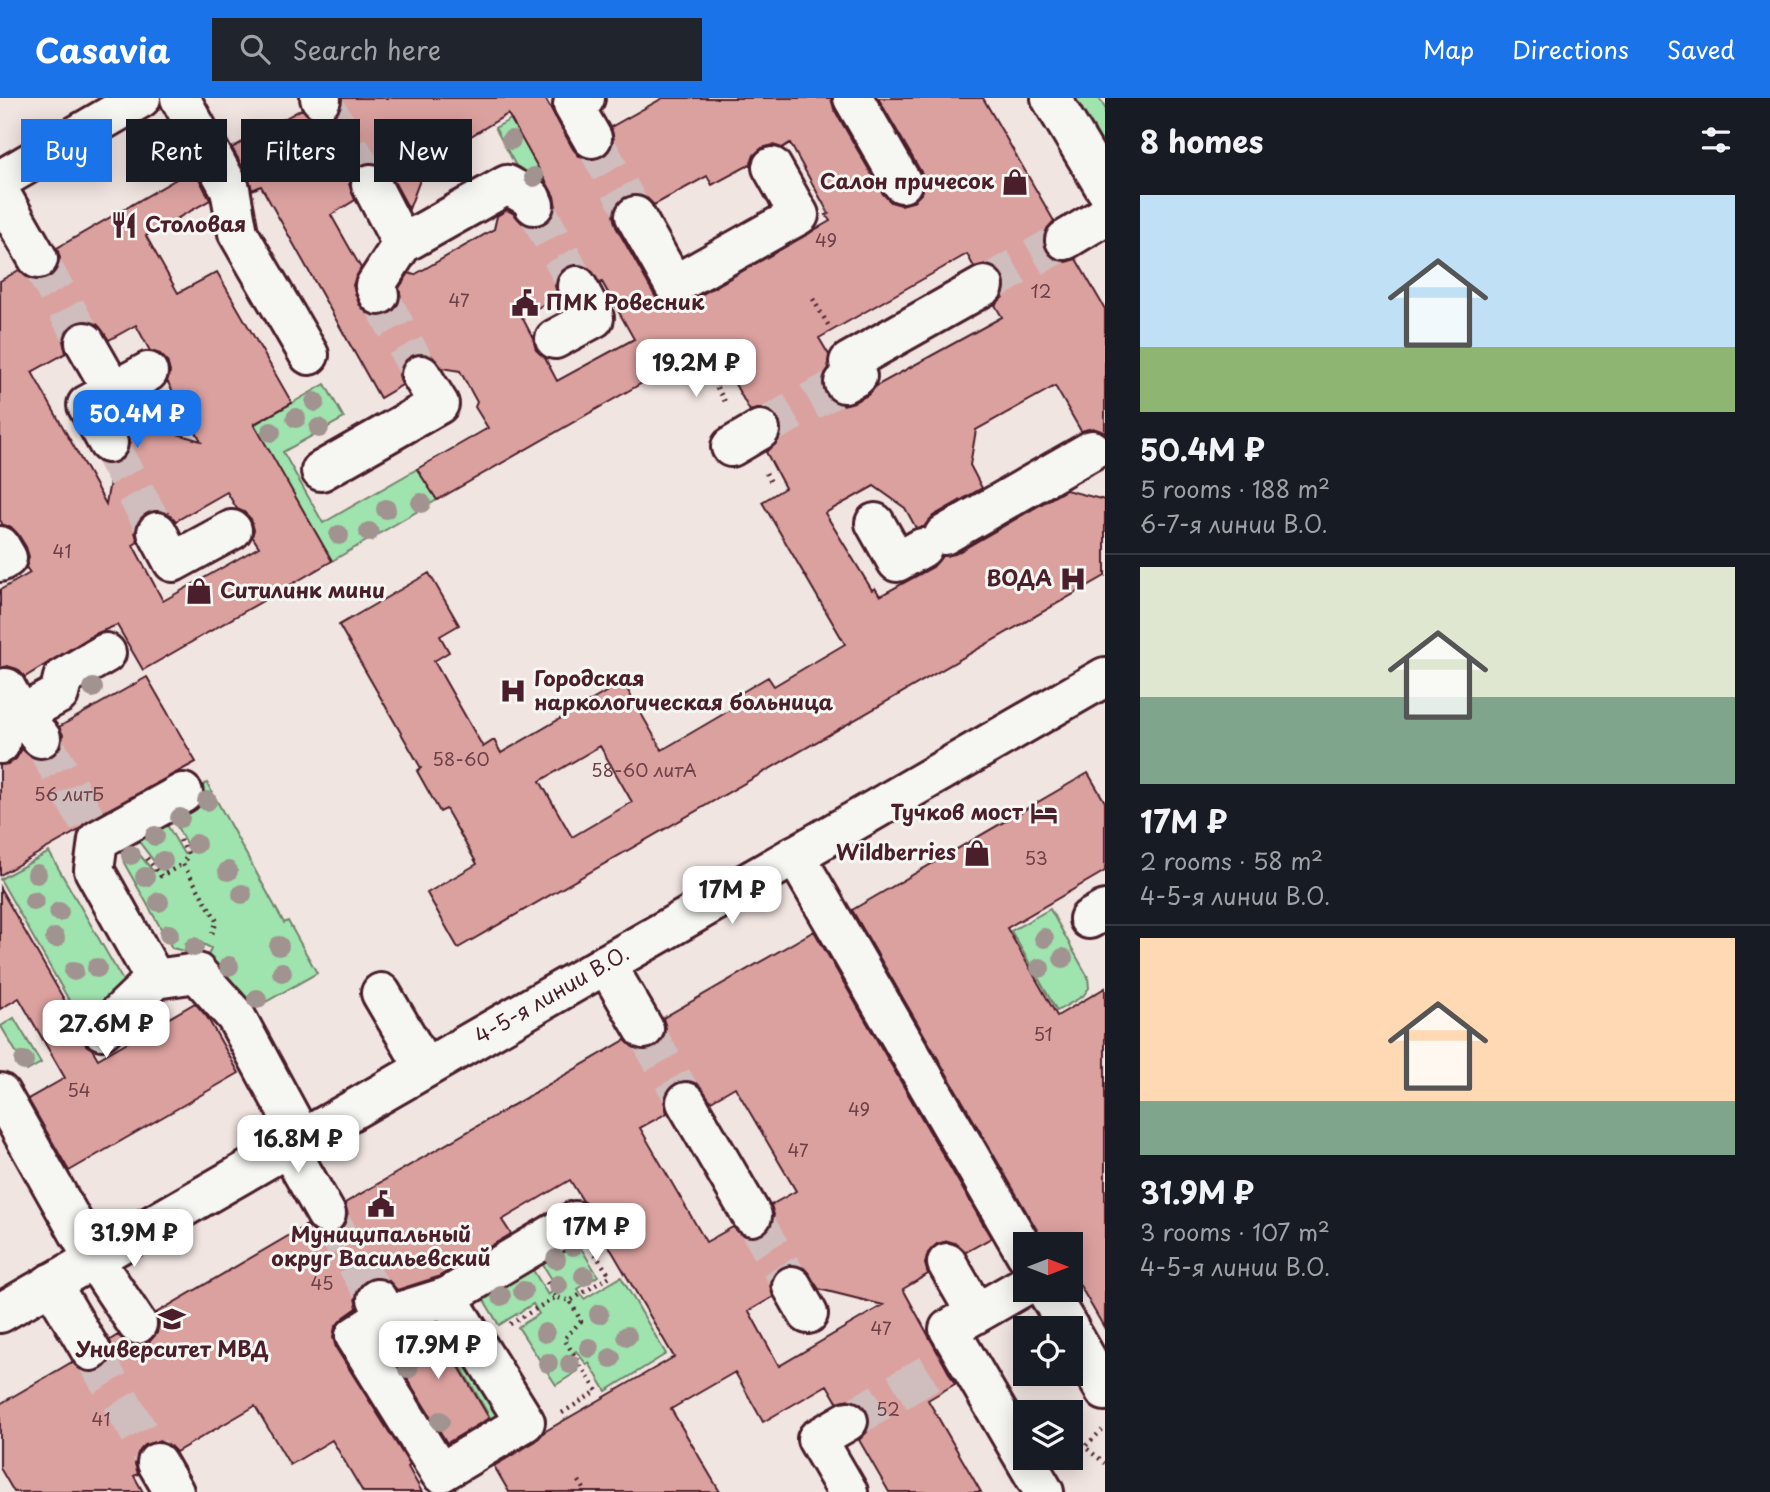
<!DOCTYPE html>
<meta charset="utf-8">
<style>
body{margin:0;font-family:"Playpen Sans",sans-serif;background:#20242c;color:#f1f3f6;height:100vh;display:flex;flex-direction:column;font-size:26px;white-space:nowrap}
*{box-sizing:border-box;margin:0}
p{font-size:23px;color:#9ea1a6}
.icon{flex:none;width:38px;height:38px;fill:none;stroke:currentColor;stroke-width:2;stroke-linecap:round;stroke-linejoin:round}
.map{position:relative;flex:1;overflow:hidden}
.side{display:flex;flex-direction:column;background:#171b24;width:665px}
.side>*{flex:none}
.top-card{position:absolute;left:21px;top:21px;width:665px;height:63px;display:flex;gap:14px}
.needle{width:46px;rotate:90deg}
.controls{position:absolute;left:1013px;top:1134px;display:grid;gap:14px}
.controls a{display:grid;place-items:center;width:70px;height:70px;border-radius:0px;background:#171b24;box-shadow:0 4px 18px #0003;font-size:35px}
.price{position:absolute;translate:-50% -60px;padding:0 16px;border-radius:14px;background:#fff;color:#222;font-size:23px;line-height:46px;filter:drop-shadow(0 2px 4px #0008)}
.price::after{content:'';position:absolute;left:50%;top:42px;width:21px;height:16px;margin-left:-10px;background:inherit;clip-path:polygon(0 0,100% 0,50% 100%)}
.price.selected{background:#1a73e8;color:#fff}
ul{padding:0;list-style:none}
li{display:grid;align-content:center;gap:14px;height:371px;padding:0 35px}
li+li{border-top:2px solid #363941}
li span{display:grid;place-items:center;height:217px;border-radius:0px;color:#555}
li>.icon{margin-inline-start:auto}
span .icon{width:126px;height:126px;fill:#fffc;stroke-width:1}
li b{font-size:30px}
h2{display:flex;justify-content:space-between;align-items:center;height:84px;padding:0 35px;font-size:30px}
.chip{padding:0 24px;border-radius:0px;background:#171b24;box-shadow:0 4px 18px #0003;font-size:24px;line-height:63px}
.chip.selected{background:#1a73e8;color:#fff}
header{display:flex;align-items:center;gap:42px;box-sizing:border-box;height:98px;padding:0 35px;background:#1a73e8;color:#fff}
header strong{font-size:33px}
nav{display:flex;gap:38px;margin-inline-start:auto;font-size:24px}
.search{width:490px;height:63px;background:#20242c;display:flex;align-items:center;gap:18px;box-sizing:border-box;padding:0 24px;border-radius:0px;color:#9ea1a6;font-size:26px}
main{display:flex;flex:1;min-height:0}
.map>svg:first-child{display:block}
.green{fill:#9fe3ae;stroke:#74816c;stroke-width:2}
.building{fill:#dba19f;stroke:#4a1f2b;stroke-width:2;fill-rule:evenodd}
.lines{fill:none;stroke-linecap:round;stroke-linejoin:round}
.minor-tunnel{stroke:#d0bdbd;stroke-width:38;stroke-dasharray:38 19;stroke-linecap:butt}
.minor-casing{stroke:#4a1f2b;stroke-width:44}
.major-casing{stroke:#4a1f2b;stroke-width:44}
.path{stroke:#4a1f2b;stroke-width:4.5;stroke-dasharray:2 5;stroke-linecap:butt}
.minor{stroke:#f6f6f2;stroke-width:38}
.major{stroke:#f6f6f2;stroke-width:38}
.tree{fill:#a1938f}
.labels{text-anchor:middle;stroke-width:6;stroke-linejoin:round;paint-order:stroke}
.number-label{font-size:18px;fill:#6e4048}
.poi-label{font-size:21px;font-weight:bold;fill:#4a1f2b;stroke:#f6f6f2;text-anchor:end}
.street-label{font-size:21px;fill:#4a1f2b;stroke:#f6f6f2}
</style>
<header>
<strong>Casavia</strong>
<div class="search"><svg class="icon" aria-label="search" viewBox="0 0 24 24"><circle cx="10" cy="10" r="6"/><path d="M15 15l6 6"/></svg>Search here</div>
<nav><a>Map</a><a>Directions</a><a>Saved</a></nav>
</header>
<main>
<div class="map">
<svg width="1105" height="1394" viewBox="0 0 1105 1394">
<rect width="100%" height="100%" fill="#f1e5e1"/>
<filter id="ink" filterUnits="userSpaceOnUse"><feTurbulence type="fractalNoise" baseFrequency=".0143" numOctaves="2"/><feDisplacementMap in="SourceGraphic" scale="14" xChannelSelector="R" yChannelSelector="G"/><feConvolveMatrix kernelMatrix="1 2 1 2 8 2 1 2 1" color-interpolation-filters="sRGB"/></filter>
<g filter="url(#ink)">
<g class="green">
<polygon points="1066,0 1099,0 1105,10 1105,68"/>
<polygon points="511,21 550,90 542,94 521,77 495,30"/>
<polygon points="325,286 344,320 283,354 323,425 417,371 437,402 332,463 254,327"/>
<polygon points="207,685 284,825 288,823 317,875 255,910 207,860 211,850 201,845 198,856 172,850 124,765 122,756 130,745 153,773 159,770 137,741 166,725 184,756 190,753 173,721 202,704 195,692"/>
<polygon points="49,754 126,888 121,902 82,925 0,781"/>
<polygon points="1050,811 1088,879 1089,890 1083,898 1057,913 1011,833"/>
<polygon points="14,920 41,965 27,973 1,928"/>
<polygon points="576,1142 598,1178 578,1191 584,1201 621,1179 666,1256 606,1293 589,1265 587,1267 576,1253 569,1258 578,1273 556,1287 518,1229 539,1216 533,1206 499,1227 478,1192 527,1162 548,1197 557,1190 537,1157"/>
<polygon points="438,1221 442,1223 501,1321 451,1351 432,1320 441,1315 457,1341 491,1321 437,1228 402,1247 396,1240 426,1223"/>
</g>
<g class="building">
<path d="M342,0H545L573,51L580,59L591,62L602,59L611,52L614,41L611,29L663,0H831L834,11L883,96L891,104L901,107L912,104L921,96L924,84L921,74L878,0H983L1054,123L1046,132L1043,143L1046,153L1055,161L1066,164L1076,161L1105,211V335L1093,330L1081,333L1055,288L976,332L970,367L982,390L933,418L924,429L916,430L905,410L874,388L825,415L872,492L875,490L880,498L933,469L942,458L955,456L1066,392L1105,402V478L458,850L427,795L477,766L446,711L440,714L417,673L421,670L339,527L429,475L459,527L440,538L449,554L434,563L483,649L494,642L501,655L623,584L662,652L732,611L727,603L768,579L774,588L845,546L762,404L785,390L766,354L779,342L782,333L779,322L770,313L761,310L750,313L721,261L716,264L707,248L437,402L417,371L488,330L475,309L477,304L460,273L442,270L431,257L421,255L410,258L401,267L399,277L402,287L380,300L261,88L252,92L249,80L232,50L302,11L315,22H327L337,16L342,7ZM508,16L554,98L556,109L552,120L542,127L531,129L522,125L514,116L507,112L497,118L494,131L414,177L409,175L399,190L401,200L397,209L388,217L377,219L367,215L359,206L353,187L361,170L331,117L355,102L349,86L353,74L362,66L371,64L383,68L390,76L409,111L429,58L458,65L461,44ZM790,45L829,116L826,117L830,123L685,206L672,211L670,208L662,205L655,198L616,129L613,117L617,106L625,99L636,96L647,100L654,107L707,78L712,87L751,66L754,57L762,50L773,47L782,50ZM967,156L974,169L985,166L996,170L1003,177L1006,189L1003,199L995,207L1002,219L876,288L868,297L854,304L843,307L832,303L824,295L822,285L829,270V257L819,240ZM577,166L589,170L600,186L602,184L634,241L557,283L545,260L536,252L533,240L522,219L558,198L555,188L558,177L566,169ZM600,648L632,704L572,739L540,683Z"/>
<path d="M194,71L210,102L146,138L178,195L217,174L292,305L254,326L332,463L143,572L117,527L95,536L25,579L17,571L7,568L0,570V492L30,475L26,469L29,459L26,449L18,436L11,429L3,427L0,422V183L19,172L28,180L37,183L48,180L57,171L60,160L57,150ZM86,222L97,226L109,242L136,227L150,253L160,256L167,263L170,274L167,283L201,343L121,319V323L127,335L130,346L126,357L119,364L113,366L106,406L32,274L66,255L63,243L67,232L75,225ZM227,394L237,411L244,414L251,421L254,432L252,438L259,449L163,503L133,447L138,444L135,434L138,423L146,415L157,412L168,415L176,423Z"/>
<polygon points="147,579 196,664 87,723 79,732 0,777 0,667 8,666 16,661 22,651 35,661 44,662 55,657 62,646 63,637 59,629"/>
<polygon points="1088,675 1105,704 1105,773 1007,830 1057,918 1105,890 1105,1231 1071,1172 1071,1146 1045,1146 852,812"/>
<polygon points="0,790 81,931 81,938 86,947 92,951 98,961 195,905 207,919 239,975 69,1073 28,1001 65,980 19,900 0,911"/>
<path d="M814,833L991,1140L966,1154L957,1146L948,1143L937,1146L928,1155L925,1166L928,1176L903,1191L955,1286L928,1302L981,1394H889L859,1342L867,1334L870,1324L867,1313L859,1304L849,1301L837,1304L827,1287L763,1324L735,1274L671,1311L720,1394H509L494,1368L536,1343L544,1334L674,1259L596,1126L593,1111L583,1103L570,1082L502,1122L511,1136L438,1179L397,1192L388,1182L377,1179L366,1182L358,1190L355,1200L357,1210L343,1220L335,1229L333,1239L336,1250L410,1367L408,1369L422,1394H363L332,1342L290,1367L255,1308L176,1354L168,1346L158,1343L145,1347L138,1355L135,1366L138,1376L134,1378L143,1394H14L0,1370V1306L72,1264L81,1272L92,1275L101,1272L110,1263L113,1252L110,1242L118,1237L128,1246L138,1248L149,1244L157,1235L159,1225L156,1215L307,1127L314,1134L325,1138L337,1135L345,1126L348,1117L345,1105L625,942L634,950L645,953L654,950L663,941L666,930L663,920ZM687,982L697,985L711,1003L735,989L796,1093L771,1107L774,1117L771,1128L762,1137L753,1140L742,1137L733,1129L706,1144L640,1030L667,1015L664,1003L667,993L676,985ZM793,1166L804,1170L819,1191L883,1207L779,1268L749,1213L773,1199L770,1187L774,1176L782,1169Z"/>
<polygon points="434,1226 489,1320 447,1345 385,1245 395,1238"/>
</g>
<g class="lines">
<g class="minor-tunnel">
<polyline points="321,1 371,86"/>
<polyline points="592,40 635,118"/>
<polyline points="534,107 577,188"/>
<polyline points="38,161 85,244"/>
<polyline points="984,188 1065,142"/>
<polyline points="379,197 421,277"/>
<polyline points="760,332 844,285"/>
<polyline points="108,345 157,434"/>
<polyline points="41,640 89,726"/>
<polyline points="644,931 686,1004"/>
<polyline points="326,1116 377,1201"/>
<polyline points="752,1118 792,1188"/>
<polyline points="91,1253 157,1365"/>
<polyline points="848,1323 947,1265"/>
</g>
<defs>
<g id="minor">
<polyline points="180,0 230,91 238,135 309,257"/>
<polyline points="320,0 321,1"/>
<polyline points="585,0 573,7 592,40"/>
<polyline points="853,0 902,85"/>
<polyline points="0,82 141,0"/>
<polyline points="371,86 402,146"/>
<polyline points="0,95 38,161"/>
<polyline points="635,118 674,187 799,117 772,69"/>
<polyline points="1065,142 1105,118"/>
<polyline points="379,197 375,188 402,146 507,87 531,100 534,107"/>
<polyline points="555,241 594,220 577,188"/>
<polyline points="85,244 113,293"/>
<polyline points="844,285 857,278 849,264 984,188"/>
<polyline points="108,345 87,307 148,274"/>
<polyline points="731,349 760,332"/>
<polyline points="321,373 439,306 421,277"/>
<polyline points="875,425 897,464 922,450"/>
<polyline points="157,434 173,464 232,432"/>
<polyline points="944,437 1092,352"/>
<polyline points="0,448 7,460 0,464"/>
<polyline points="6,590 21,617 41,640"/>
<polyline points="0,646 4,626 59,596 63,580 106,555"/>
<polyline points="795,757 1026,1156"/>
<polyline points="1089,821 1105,812"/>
<polyline points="606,866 644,931"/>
<polyline points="155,881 94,772 98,742 183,695"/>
<polyline points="381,895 425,970"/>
<polyline points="102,932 155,881 197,875 236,919 302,1041"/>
<polyline points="0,995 93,1160 137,1226"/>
<polyline points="686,1004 752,1118"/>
<polyline points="288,1049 326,1116"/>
<polyline points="947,1165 976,1215"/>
<polyline points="51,1185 91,1253"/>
<polyline points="1026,1187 949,1231 1044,1394"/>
<polyline points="792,1188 808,1216"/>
<polyline points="1046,1192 1069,1230"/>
<polyline points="377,1201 386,1218 355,1238 440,1375 525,1324 447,1199"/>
<polyline points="0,1215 1105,579"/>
<polyline points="386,1218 447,1199 575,1123"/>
<polyline points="1071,1234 1105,1293"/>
<polyline points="848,1323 817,1341 848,1394"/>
<polyline points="157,1365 174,1394"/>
</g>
<polyline id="major" points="1051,0 1105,90"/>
</defs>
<use href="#minor" class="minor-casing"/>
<use href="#major" class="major-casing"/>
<g class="path">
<polyline points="813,201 830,230"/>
<polyline points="703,265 727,307"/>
<polyline points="766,375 772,386"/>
<polyline points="180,742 188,756 183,766 217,823 211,838"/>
<polyline points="147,760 161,778 183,766"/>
<polyline points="547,1184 556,1199"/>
<polyline points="510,1226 556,1199 570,1203 610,1178 595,1156"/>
<polyline points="562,1315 597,1293 564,1241 581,1223 570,1203"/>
<polyline points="1071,1338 1105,1365"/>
<polyline points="1071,1362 1102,1332"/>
<polyline points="579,1383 586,1394"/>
</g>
<use href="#minor" class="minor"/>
<use href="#major" class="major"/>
</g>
<g class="tree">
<circle cx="511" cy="42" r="10"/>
<circle cx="534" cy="79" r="10"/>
<circle cx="315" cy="304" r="10"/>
<circle cx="296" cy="320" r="10"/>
<circle cx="319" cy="330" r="10"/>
<circle cx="271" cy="334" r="10"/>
<circle cx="421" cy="405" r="10"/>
<circle cx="386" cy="411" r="10"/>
<circle cx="369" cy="434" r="10"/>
<circle cx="339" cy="437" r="10"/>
<circle cx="93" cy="590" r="10"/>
<circle cx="207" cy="703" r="10"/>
<circle cx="180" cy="720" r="10"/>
<circle cx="155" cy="738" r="10"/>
<circle cx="196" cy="746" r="10"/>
<circle cx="131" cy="757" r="10"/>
<circle cx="163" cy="763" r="10"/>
<circle cx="228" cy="773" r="10"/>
<circle cx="37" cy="776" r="10"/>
<circle cx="145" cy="779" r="10"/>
<circle cx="242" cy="796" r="10"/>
<circle cx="34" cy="803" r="10"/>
<circle cx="159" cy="804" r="10"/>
<circle cx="59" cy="814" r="10"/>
<circle cx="169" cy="836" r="10"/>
<circle cx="55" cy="840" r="10"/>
<circle cx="1044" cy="840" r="10"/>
<circle cx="279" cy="848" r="10"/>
<circle cx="194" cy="849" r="10"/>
<circle cx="1063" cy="860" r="10"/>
<circle cx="229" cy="868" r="10"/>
<circle cx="97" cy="870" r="10"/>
<circle cx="1040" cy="870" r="10"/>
<circle cx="74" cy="873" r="10"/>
<circle cx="282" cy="874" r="10"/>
<circle cx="257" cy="901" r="10"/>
<circle cx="90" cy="915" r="10"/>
<circle cx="24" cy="963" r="10"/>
<circle cx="573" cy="1148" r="10"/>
<circle cx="556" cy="1161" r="10"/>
<circle cx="584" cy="1178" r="10"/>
<circle cx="558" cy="1187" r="10"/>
<circle cx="523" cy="1193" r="10"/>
<circle cx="501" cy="1198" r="10"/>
<circle cx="599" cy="1216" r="10"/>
<circle cx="545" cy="1235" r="10"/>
<circle cx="627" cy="1238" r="10"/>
<circle cx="589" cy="1250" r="10"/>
<circle cx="611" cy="1260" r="10"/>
<circle cx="548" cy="1265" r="10"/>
<circle cx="570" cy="1266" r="10"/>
<circle cx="408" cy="1271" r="10"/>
<circle cx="440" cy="1323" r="10"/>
</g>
</g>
<defs>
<symbol id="shop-bare" viewBox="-9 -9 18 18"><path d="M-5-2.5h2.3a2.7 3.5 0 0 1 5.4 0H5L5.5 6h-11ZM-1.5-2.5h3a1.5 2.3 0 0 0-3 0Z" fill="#4a1f2b" stroke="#f6f6f2" stroke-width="2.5" paint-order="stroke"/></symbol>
<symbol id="restaurant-bare" viewBox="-9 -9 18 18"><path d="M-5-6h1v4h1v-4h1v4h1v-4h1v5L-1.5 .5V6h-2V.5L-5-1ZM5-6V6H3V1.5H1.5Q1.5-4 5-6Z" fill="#4a1f2b" stroke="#f6f6f2" stroke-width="2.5" paint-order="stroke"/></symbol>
<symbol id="civic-bare" viewBox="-9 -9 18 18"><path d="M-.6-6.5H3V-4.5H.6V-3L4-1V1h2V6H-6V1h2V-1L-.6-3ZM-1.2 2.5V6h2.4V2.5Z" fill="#4a1f2b" stroke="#f6f6f2" stroke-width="2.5" paint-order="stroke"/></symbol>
<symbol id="hospital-bare" viewBox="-9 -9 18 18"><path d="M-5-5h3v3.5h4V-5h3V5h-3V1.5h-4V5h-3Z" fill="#4a1f2b" stroke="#f6f6f2" stroke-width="2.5" paint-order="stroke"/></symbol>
<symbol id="hotel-bare" viewBox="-9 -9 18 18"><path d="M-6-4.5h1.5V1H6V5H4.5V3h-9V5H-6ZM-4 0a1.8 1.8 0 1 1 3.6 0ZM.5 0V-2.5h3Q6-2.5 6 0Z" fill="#4a1f2b" stroke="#f6f6f2" stroke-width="2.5" paint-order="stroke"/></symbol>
<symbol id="university-bare" viewBox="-9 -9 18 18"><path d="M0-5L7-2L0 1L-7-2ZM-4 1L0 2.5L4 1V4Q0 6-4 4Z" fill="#4a1f2b" stroke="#f6f6f2" stroke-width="2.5" paint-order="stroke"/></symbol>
</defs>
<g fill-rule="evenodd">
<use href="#shop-bare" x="996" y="65" width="38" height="38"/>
<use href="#restaurant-bare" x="105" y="108" width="38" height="38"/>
<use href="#civic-bare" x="506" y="186" width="38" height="38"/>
<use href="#hospital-bare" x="1054" y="462" width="38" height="38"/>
<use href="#shop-bare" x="180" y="474" width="38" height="38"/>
<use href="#hospital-bare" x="494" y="574" width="38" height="38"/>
<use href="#hotel-bare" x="1025" y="696" width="38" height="38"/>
<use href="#shop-bare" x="958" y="736" width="38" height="38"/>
<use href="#civic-bare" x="362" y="1087" width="38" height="38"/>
<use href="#university-bare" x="153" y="1202" width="38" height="38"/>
</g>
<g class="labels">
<g class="number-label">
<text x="826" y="149">49</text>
<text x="1041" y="200">12</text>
<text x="459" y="209">47</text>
<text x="62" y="460">41</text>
<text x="461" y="668">58-60</text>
<text x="644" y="679">58-60 литА</text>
<text x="69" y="703">56 литБ</text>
<text x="1036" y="767">53</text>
<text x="1043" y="943">51</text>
<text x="79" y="999">54</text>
<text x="859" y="1018">49</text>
<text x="798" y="1059">47</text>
<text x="322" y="1192">45</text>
<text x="881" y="1237">47</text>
<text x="888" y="1318">52</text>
<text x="101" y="1328">41</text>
</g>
<g class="poi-label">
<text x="994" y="91">Салон причесок</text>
<text x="145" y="134" text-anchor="start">Столовая</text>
<text x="546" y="212" text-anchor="start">ПМК Ровесник</text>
<text x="1052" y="488">ВОДА</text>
<text x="220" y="500" text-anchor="start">Ситилинк мини</text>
<text x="534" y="588" text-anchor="start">Городская<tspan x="534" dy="24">наркологическая больница</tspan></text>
<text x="1023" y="722">Тучков мост</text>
<text x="956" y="762">Wildberries</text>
<text x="381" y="1144" text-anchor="middle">Муниципальный<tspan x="381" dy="24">округ Васильевский</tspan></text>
<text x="172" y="1259" text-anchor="middle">Университет МВД</text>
</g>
<g class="street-label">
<text transform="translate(552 897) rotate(-30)" y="7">4-5-я линии В.О.</text>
</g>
</g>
</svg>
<div class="controls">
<a><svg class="needle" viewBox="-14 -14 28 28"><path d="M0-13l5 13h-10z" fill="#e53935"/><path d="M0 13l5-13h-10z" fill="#9ea1a6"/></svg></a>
<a><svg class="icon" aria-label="locate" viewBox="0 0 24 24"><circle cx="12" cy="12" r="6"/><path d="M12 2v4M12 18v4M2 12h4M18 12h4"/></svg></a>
<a><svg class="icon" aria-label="layers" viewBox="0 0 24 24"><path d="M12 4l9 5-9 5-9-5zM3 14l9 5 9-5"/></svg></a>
</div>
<b class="price" style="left:696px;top:301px">19.2M ₽</b>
<b class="price selected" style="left:137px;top:352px">50.4M ₽</b>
<b class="price" style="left:732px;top:828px">17M ₽</b>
<b class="price" style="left:106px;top:962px">27.6M ₽</b>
<b class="price" style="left:298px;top:1077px">16.8M ₽</b>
<b class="price" style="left:596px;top:1165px">17M ₽</b>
<b class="price" style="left:134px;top:1171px">31.9M ₽</b>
<b class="price" style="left:438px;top:1283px">17.9M ₽</b>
<div class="top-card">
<a class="chip selected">Buy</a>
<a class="chip">Rent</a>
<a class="chip">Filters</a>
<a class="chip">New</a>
</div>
</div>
<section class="side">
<h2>8 homes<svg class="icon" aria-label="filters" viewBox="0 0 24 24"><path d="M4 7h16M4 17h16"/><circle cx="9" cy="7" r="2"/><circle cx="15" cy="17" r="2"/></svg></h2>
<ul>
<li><span style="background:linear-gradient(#bfe0f5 70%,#8fb573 0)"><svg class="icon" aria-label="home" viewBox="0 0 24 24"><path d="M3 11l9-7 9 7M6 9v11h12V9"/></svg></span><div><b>50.4M ₽</b><p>5 rooms · 188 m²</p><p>6-7-я линии В.О.</p></div></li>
<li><span style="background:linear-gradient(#dfe7d0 60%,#7fa58c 0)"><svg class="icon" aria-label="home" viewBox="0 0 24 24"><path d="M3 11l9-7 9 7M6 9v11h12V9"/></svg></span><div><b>17M ₽</b><p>2 rooms · 58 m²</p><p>4-5-я линии В.О.</p></div></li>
<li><span style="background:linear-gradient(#ffd9b3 75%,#7fa58c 0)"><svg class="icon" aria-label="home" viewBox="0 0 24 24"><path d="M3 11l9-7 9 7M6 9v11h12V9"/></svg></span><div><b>31.9M ₽</b><p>3 rooms · 107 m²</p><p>4-5-я линии В.О.</p></div></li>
</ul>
</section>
</main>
